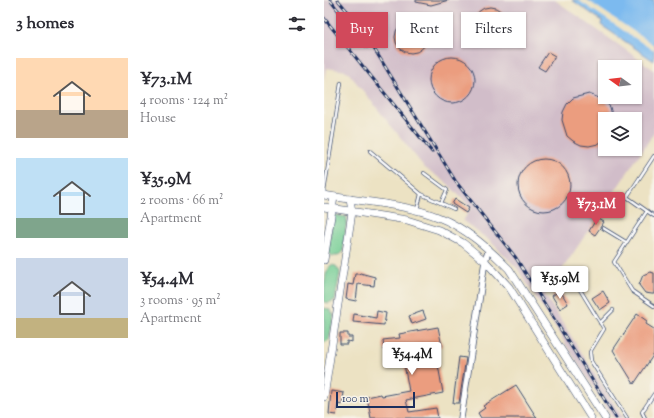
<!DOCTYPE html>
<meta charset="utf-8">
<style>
body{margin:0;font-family:"Sorts Mill Goudy",serif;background:#f2f2f3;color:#2b2b33;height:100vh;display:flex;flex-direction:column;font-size:15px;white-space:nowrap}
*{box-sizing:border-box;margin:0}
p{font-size:13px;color:#7c7c81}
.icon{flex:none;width:22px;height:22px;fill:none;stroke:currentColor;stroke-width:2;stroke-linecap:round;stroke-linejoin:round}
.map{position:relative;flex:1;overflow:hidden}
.panel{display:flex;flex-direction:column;background:#fff;width:324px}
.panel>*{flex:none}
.banner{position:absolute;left:12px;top:12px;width:258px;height:36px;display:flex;gap:8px}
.needle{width:26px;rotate:285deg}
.controls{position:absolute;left:274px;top:60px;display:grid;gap:8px}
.controls a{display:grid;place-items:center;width:44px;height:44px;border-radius:0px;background:#fff;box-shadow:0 1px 3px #0004;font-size:20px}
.scale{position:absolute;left:12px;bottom:10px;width:79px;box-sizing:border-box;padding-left:4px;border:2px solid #1b2f5e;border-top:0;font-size:11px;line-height:14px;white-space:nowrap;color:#1b2f5e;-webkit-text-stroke:3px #f7f3e8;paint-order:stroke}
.price{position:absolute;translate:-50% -34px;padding:0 9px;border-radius:4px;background:#fff;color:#222;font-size:13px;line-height:26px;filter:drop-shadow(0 1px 2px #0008)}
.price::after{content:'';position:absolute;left:50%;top:24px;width:12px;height:9px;margin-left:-6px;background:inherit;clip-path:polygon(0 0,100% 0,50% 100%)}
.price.selected{background:#d1495b;color:#fff}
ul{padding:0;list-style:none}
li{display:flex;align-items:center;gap:12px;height:100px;padding:0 16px}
li span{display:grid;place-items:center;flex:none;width:112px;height:80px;border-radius:0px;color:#555}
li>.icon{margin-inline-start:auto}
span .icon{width:48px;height:48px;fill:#fffc;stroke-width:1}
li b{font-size:17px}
h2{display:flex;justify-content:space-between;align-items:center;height:48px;padding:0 16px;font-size:17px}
.chip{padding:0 14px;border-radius:0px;background:#fff;box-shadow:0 1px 3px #0004;font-size:14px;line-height:36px}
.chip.selected{background:#d1495b;color:#fff}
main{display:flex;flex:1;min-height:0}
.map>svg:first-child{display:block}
.industrial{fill:#d1bdc9;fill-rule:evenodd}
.green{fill:#73cd94;stroke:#477e79}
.water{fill:#7bbaef;stroke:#4b74a6}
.pier{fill:#ece2c3}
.building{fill:#eb9d7f}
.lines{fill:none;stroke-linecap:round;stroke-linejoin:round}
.service-casing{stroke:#3a4a6d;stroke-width:4}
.minor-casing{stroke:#3a4a6d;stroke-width:7}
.tertiary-casing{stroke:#3a4a6d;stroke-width:8}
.service{stroke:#fff;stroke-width:2.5}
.minor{stroke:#fff;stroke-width:5.5}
.tertiary{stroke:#fff;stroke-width:7}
.rail-casing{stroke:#1b2f5e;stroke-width:3}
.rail{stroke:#f7f3e8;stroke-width:1.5;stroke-dasharray:4.5;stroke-linecap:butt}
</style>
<main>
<section class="panel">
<h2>3 homes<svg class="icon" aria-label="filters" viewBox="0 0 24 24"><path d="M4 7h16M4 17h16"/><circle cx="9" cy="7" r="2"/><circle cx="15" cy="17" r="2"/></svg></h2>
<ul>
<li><span style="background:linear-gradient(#ffd9b3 65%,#b9a48a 0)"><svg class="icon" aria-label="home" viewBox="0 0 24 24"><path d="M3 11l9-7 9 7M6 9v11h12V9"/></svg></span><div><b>¥73.1M</b><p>4 rooms · 124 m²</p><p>House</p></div></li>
<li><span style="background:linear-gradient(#bfe0f5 75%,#7fa58c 0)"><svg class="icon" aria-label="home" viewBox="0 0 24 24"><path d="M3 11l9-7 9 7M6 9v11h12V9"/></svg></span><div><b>¥35.9M</b><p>2 rooms · 66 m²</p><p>Apartment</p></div></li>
<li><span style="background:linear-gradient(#c9d6e8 75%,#c2b280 0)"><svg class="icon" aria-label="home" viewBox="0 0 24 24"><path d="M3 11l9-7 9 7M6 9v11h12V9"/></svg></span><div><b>¥54.4M</b><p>3 rooms · 95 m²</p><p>Apartment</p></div></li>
</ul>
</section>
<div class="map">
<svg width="330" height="418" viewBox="0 0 330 418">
<rect width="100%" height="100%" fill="#f7f3e8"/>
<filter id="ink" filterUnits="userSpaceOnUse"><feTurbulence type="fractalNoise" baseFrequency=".025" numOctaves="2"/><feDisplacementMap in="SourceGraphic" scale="8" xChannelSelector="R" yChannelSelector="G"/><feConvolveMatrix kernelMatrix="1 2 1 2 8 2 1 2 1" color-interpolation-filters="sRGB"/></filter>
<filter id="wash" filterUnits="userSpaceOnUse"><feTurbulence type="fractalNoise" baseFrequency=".012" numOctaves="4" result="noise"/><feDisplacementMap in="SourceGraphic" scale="16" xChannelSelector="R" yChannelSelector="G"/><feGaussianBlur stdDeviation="0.9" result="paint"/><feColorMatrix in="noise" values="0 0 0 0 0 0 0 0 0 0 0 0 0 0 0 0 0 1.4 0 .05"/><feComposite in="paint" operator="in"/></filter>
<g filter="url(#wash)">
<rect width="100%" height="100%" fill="#ece2c3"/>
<path class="industrial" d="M0,0H231L330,70V133L221,295L299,418H289L193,268L166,241L139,221L147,208L124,184L101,168L23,71L2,68L0,80ZM281,67H311V97H281ZM281,119H311V149H281Z"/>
<g class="green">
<polygon points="9,215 23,217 19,251 14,256 8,256 4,252"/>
<path d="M7,265L12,266L16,272L11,300L4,303L0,302C0,291 0,270 7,265Z"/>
<polygon points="0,308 5,309 10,315 5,340 0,343"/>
</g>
<polygon class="water" points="248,0 330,0 330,61 277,25 278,21"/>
<polygon class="pier" points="254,0 263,0 330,45 330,51"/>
<g id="blocks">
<g class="building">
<polygon points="92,0 125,0 107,5 92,2"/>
<circle cx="166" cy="23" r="16"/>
<circle cx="87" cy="37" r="16"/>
<polygon points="224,52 231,56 221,71 214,67"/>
<circle cx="128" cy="80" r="23"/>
<polygon points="265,94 280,100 286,107 289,119 281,119 281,139 274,144 265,146 257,145 249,141 243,136 238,120 239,112 243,104 249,98"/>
<circle cx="220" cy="185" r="26"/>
<polygon points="131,199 145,208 142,213 128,204"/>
<polygon points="273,218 280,222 271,235 265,231"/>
<polygon points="326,272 330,273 330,294 328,294 321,293 315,285 319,275"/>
<polygon points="36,273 51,277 50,286 34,284 32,301 22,299 24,284 29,285 31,274 35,274"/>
<polygon points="236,290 244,304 236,309 228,296"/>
<polygon points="279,291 286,303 276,310 268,298"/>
<polygon points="53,311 62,313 60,325 29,322 30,314 52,318"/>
<polygon points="99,311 102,319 88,324 85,316"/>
<polygon points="313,314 323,321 322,324 330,329 330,354 310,384 289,350"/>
<polygon points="114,327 118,346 111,348 119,393 82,400 85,412 112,408 114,418 47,418 43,397 57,394 58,396 85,391 77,348 60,350 59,340 76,338 75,334"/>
<polygon points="16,333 24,333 24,337 28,337 28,342 23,341 23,344 16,344"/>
<polygon points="135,357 142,358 135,403 129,403"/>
<polygon points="192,385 213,418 157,418 154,413 161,408 159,406"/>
<polygon points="7,391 20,393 18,405 14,404 12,415 5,414"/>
</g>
</g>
</g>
<g filter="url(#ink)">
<use href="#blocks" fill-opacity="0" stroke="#3a4a6d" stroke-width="1"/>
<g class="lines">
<defs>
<g id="service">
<polyline points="46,151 97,194 93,210"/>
<polyline points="330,156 303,197 330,216"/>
<polyline points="100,173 123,190 117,203"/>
<polyline points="0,192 17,83"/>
<polyline points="97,194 130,209"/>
<polyline points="323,211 290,262 308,291 330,306"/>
<polyline points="279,228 302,242"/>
<polyline points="244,270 280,329 266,352 267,361 303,418"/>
<polyline points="276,323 289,310"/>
<polyline points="321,418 318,412 330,394"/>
</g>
<polyline id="minor" points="137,418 161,261 165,249"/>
<g id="tertiary">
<path d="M0,195C37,202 78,203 114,217C142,228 164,248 185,269L281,418"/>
<polyline points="0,207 83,220 115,230 139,243 161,261 185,287 267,418"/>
<polyline points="0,260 10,197"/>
<polyline points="0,397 28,212 26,199"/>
</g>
</defs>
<use href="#service" class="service-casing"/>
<use href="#minor" class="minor-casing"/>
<use href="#tertiary" class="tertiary-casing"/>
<use href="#service" class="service"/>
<use href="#minor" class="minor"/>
<use href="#tertiary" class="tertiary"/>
<defs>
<g id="rail">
<polyline points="6,0 43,47"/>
<polyline points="14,0 38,29 132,182 192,258 292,418"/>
<polyline points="0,18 108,152"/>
</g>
</defs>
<use href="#rail" class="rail-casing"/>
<use href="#rail" class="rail"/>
</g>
</g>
</svg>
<div class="controls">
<a><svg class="needle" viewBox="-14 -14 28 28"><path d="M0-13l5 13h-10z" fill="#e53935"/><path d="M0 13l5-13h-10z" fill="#7c7c81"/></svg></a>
<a><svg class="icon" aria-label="layers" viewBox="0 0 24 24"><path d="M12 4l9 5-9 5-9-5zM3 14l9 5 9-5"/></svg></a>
</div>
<div class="scale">100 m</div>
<b class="price selected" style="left:272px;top:226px">¥73.1M</b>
<b class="price" style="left:236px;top:300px">¥35.9M</b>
<b class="price" style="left:88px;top:376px">¥54.4M</b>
<div class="banner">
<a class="chip selected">Buy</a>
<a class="chip">Rent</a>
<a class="chip">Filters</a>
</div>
</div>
</main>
